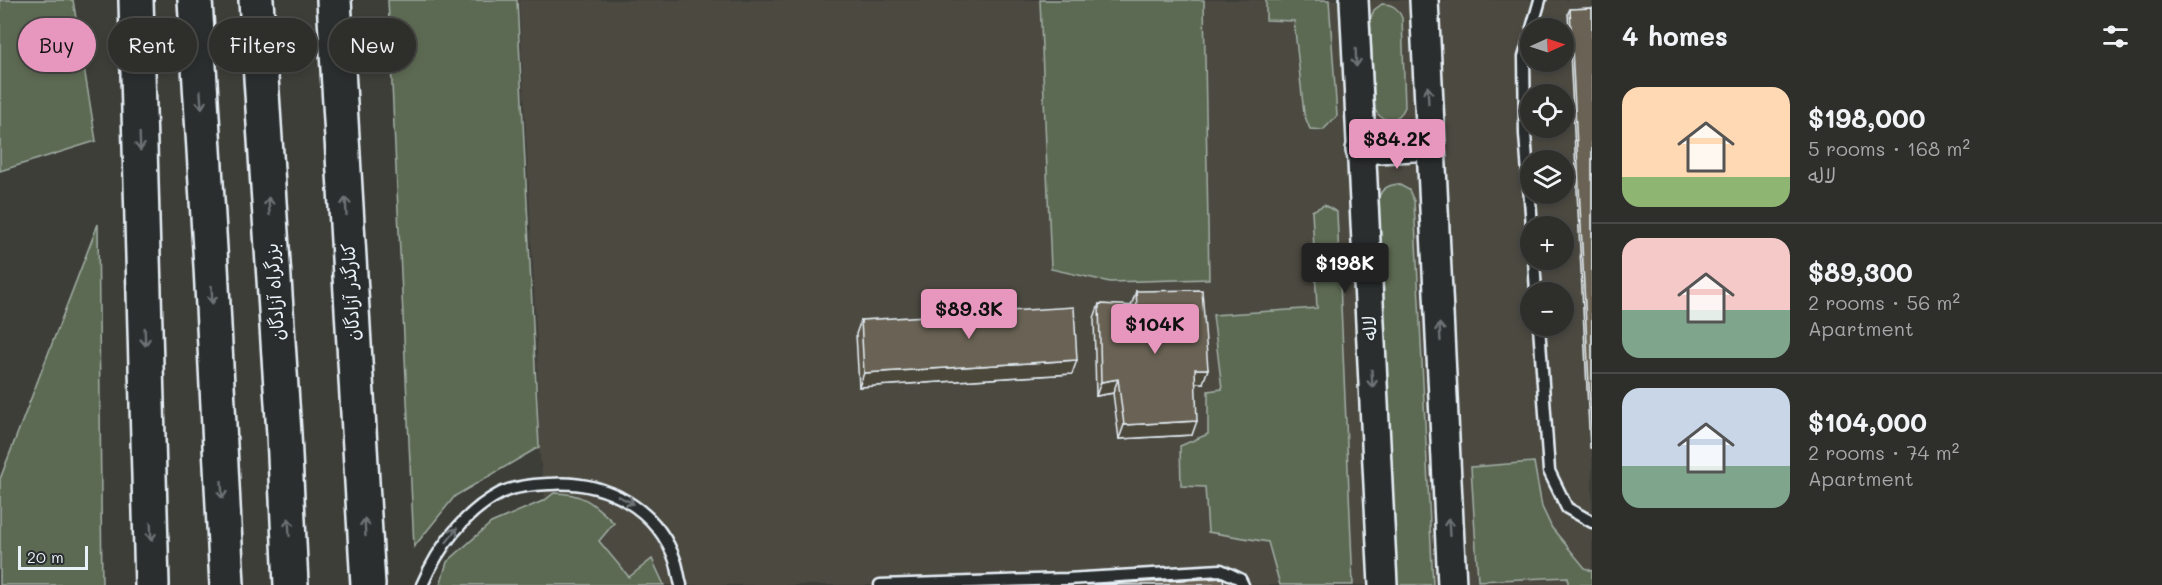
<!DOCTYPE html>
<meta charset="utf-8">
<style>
body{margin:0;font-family:Mali,"Playpen Sans Arabic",sans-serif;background:#363633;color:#f1f3f6;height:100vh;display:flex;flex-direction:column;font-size:22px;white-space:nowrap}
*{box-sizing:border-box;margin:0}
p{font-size:20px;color:#a7a8a9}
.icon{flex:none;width:33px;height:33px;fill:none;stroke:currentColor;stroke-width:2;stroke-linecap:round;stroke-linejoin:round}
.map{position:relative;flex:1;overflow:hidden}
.sheet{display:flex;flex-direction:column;background:#2e2e2b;width:570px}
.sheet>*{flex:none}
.top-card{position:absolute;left:18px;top:18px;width:570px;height:54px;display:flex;gap:12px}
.needle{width:39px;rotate:87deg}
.fabs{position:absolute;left:1520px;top:18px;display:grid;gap:12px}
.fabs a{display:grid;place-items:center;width:54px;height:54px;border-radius:50%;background:#2e2e2b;box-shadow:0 3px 9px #0003,0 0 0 2px #494a47;font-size:30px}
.scale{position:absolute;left:18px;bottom:15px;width:70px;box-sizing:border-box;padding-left:6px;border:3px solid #e8f1f8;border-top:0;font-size:16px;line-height:21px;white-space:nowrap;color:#e8f1f8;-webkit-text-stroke:4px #2a2d2e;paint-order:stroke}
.price{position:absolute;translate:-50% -51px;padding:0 14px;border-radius:6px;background:#e797bd;color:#111;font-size:20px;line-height:39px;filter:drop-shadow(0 2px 3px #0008)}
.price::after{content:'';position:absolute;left:50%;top:36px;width:18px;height:14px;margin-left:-9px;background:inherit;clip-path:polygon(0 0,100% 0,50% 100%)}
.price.on{background:#222;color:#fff}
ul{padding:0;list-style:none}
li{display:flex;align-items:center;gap:18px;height:150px;padding:0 30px}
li+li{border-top:2px solid #494a47}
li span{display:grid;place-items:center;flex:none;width:168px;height:120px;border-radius:18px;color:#555}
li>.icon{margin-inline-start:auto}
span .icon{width:72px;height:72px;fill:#fffc;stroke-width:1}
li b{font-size:26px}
h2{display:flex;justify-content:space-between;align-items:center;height:72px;padding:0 30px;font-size:26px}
.chip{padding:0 21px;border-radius:27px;background:#2e2e2b;box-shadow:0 3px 9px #0003,0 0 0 2px #494a47;font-size:21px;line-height:54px}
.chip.on{background:#e797bd;color:#111}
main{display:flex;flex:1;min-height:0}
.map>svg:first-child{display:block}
.built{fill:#4c4941;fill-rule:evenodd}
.green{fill:#5d6b53;stroke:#a2aea6;stroke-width:1.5}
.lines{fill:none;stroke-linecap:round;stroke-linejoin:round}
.service-casing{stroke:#e8f1f8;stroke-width:15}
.tertiary-casing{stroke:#e8f1f8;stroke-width:32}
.primary-casing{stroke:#e8f1f8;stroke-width:38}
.trunk-casing{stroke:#e8f1f8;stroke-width:38}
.service{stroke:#2a2d2e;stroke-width:10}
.tertiary{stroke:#2a2d2e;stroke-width:27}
.primary{stroke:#2a2d2e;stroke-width:33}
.trunk{stroke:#2a2d2e;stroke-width:33}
.wall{fill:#5c5648;stroke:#e8f1f8;stroke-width:1.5}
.shaded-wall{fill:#4b463b;stroke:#e8f1f8;stroke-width:1.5}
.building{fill:#6b6454;stroke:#e8f1f8;stroke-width:1.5}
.oneway{stroke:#6c7275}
.labels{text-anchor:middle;stroke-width:6;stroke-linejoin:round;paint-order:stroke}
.street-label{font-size:18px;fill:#e8f1f8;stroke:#2a2d2e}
</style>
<main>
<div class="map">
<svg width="1592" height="585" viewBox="0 0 1592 585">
<rect width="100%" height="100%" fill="#3e3e39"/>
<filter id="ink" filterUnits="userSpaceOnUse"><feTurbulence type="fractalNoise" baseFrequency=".0167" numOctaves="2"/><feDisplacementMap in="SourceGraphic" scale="12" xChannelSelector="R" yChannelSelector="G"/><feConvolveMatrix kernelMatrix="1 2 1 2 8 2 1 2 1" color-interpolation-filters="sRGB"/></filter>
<g filter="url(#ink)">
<path class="built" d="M519,0H1592V585H549L545,500L539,447L537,344ZM1530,28H1563V62H1530ZM1530,94H1563V128H1530ZM1530,160H1563V194H1530ZM1530,226H1563V260H1530ZM1530,292H1563V326H1530Z"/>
<g class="green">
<polygon points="0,0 73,0 96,141 0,171"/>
<polygon points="388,0 517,0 539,447 455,496 414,547"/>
<polygon points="1040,0 1204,0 1209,279 1110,282 1051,269"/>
<polygon points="1266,0 1329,0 1337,116 1323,130 1310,129 1304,114 1294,21 1266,20"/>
<path d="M1382,4C1393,4 1398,8 1402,18L1405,107C1399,122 1383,124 1375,110L1370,20L1374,10Z"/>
<path d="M1398,184L1409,190L1414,201L1433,585H1397L1378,202C1379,190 1387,185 1398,184Z"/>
<polygon points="1324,205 1337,212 1353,585 1280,585 1268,542 1208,532 1205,487 1181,486 1180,446 1208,434 1208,391 1222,389 1213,315 1317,308 1312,211"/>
<polygon points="98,224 102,585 0,585 0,479"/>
<polygon points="1534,462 1542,507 1552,528 1585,568 1592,571 1592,585 1568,585 1568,577 1478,581 1471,467"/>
<path d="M554,493C584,493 594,504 614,523L599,541L629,577L652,559L664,585H440L447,562L491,523L545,500Z"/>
</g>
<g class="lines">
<defs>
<g id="service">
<polyline points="1532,28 1540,0"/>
<polyline points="1530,37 1524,57 1525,134 1532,226"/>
<polyline points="1534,260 1536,292"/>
<polyline points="1539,326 1549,471 1567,508 1592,522"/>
<path d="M422,585C438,548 464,512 501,493C515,486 534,485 550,484C605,480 658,508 676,563C678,570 679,578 681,585"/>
<polyline points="880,585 1067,579 1221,570 1240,579 1243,585"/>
</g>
<g id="tertiary">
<polyline points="1354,0 1383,585"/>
<polyline points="1424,0 1452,585"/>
<polyline points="1360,150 1430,146"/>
</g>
<g id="primary">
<polyline points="136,0 152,585"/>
<polyline points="334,0 368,585"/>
</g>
<g id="trunk">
<polyline points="195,0 211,266 227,585"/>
<polyline points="256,0 284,434 291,585"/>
</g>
</defs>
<use href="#service" class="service-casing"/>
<use href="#tertiary" class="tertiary-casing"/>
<use href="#primary" class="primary-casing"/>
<use href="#trunk" class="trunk-casing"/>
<use href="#service" class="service"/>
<use href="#tertiary" class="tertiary"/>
<use href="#primary" class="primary"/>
<use href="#trunk" class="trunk"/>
</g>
<g class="wall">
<polygon points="1592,8 1592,448 1590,448 1568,13 1570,9"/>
<polygon points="1136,291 1203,383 1195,383 1192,435 1119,439 1113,393 1096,396 1094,318 1099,304 1131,306"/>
<polygon points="861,320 1072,374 859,387 856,334"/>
</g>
<g class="shaded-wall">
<polygon points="1077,360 1072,374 859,387 864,373"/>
<polygon points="1195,369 1208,369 1203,383 1189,383"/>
<polygon points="1118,379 1113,393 1096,396 1101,382"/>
<polygon points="1197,421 1192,435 1119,439 1124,425"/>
</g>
<g class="building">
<polygon points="1592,8 1592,444 1570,9"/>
<polygon points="1202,290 1208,369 1195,369 1197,421 1124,425 1118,379 1101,382 1099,304 1137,306 1136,291"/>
<polygon points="1074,307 1077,360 864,373 861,320"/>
<polygon points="1223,578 1224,585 1087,585"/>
</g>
<defs><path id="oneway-shaft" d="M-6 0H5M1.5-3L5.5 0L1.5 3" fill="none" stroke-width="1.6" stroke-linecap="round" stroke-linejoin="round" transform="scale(1.5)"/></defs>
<g class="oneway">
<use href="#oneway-shaft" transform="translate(1356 58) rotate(88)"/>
<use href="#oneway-shaft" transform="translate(1428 95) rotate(-93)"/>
<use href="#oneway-shaft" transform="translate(201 100) rotate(86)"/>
<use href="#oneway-shaft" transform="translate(140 142) rotate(88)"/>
<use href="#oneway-shaft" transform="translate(269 206) rotate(-94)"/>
<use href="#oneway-shaft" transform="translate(346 206) rotate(-93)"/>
<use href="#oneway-shaft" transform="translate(212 295) rotate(87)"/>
<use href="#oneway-shaft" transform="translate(1440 332) rotate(-93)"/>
<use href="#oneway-shaft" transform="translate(145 337) rotate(88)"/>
<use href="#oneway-shaft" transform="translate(1372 379) rotate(87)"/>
<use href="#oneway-shaft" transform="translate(222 490) rotate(87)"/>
<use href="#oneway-shaft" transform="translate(626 500) rotate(25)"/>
<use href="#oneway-shaft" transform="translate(289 527) rotate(-93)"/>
<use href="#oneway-shaft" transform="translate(365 527) rotate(-93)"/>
<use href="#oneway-shaft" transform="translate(1449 527) rotate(-93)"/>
<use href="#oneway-shaft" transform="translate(151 532) rotate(88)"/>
<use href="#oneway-shaft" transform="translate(452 535) rotate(-53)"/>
</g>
</g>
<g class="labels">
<g class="street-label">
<text transform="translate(275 292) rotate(-94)" y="6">بزرگراه آزادگان</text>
<text transform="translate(351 292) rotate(-93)" y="6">کنارگذر آزادگان</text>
<text transform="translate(1370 328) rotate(-93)" y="6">لاله</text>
</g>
</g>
</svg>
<div class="fabs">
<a><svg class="needle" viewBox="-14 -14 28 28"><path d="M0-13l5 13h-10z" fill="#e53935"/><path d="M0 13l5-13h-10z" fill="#a7a8a9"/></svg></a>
<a><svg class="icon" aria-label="locate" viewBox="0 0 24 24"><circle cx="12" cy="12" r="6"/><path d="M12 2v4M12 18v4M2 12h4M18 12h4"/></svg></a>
<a><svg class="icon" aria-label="layers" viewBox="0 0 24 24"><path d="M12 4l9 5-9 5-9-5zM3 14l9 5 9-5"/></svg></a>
<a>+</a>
<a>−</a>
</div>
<div class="scale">20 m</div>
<b class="price" style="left:1397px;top:170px">$84.2K</b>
<b class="price on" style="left:1345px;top:294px">$198K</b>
<b class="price" style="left:969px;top:340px">$89.3K</b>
<b class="price" style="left:1155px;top:355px">$104K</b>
<div class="top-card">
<a class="chip on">Buy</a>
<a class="chip">Rent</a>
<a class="chip">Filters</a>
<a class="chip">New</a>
</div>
</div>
<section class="sheet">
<h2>4 homes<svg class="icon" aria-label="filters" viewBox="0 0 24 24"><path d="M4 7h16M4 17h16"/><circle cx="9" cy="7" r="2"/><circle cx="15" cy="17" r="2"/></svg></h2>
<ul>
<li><span style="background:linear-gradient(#ffd9b3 75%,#8fb573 0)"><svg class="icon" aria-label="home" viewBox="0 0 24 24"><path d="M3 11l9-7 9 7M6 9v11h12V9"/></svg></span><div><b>$198,000</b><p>5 rooms · 168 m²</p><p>لاله</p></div></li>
<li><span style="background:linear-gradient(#f6c9c9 60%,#7fa58c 0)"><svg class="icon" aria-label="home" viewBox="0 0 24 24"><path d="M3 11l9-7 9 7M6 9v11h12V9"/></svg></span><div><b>$89,300</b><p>2 rooms · 56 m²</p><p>Apartment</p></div></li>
<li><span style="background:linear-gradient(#c9d6e8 65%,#7fa58c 0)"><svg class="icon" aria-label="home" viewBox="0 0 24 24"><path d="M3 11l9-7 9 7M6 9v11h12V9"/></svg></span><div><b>$104,000</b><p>2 rooms · 74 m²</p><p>Apartment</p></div></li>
</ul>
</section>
</main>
